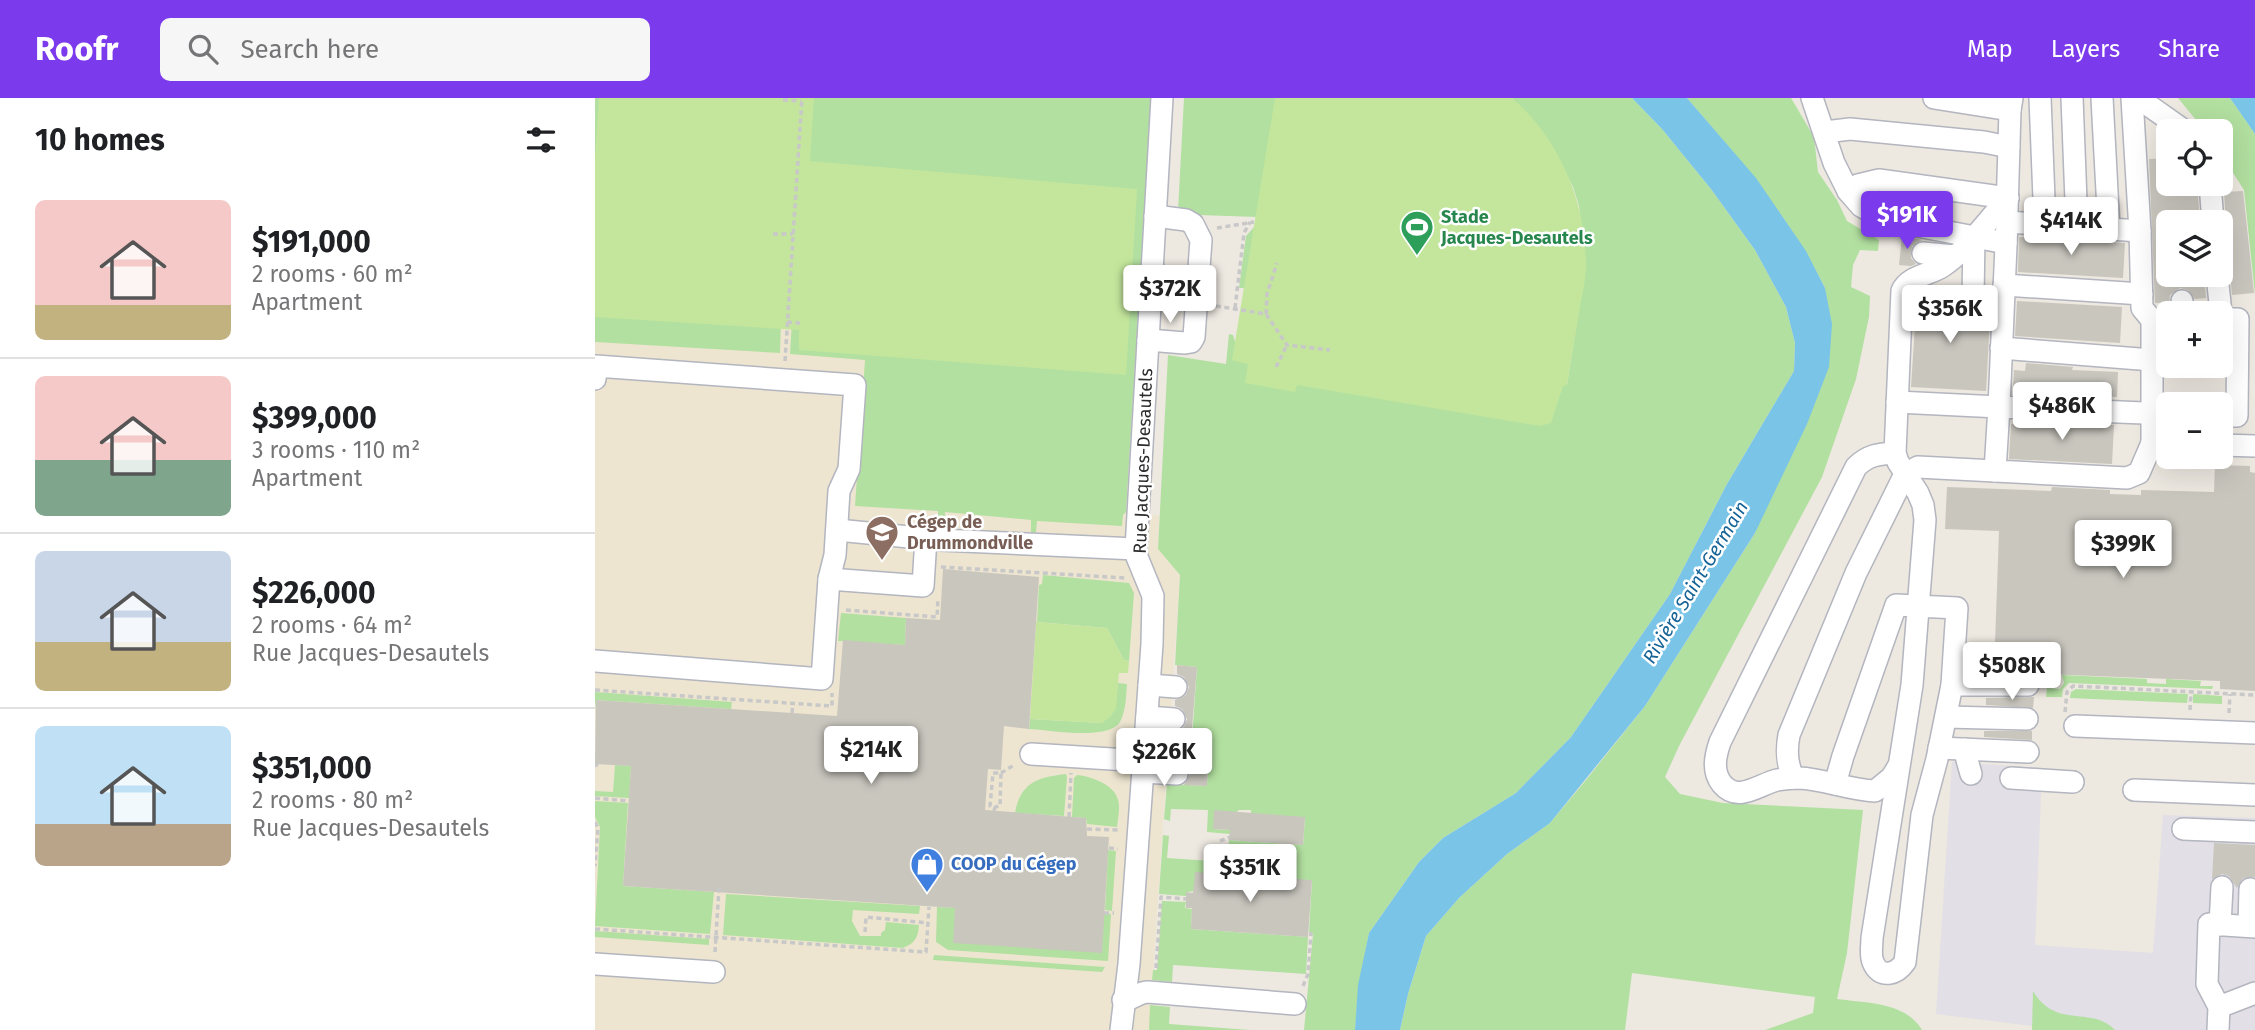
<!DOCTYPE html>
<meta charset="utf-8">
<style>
body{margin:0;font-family:"Fira Sans",sans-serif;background:#f6f6f6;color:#202124;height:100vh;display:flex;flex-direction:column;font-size:26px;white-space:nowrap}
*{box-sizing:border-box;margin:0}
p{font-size:23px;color:#757577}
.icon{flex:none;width:38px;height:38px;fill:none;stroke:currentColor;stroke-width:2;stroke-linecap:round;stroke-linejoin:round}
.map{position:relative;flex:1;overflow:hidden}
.details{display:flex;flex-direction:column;background:#fff;width:595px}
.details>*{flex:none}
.tools{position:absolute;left:1561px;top:21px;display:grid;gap:14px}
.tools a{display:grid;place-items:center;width:77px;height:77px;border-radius:10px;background:#fff;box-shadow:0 7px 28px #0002;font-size:35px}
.price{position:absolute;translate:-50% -60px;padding:0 16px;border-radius:7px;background:#fff;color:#222;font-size:23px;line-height:46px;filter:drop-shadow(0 2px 4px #0008)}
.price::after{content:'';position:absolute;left:50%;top:42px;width:21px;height:16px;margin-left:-10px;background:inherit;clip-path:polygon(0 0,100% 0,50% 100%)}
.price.current{background:#7c3aed;color:#fff}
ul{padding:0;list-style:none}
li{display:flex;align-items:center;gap:21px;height:175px;padding:0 35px}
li+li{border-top:2px solid #e0e0e0}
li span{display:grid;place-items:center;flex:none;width:196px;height:140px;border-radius:10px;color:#555}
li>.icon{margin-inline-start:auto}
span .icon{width:84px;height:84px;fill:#fffc;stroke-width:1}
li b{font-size:30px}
h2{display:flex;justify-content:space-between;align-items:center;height:84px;padding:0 35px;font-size:30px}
header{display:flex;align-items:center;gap:42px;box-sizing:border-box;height:98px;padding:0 35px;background:#7c3aed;color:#fff}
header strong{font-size:33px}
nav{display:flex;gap:38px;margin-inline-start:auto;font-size:24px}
.search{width:490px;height:63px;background:#f6f6f6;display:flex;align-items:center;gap:18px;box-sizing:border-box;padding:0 24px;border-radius:10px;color:#757577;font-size:26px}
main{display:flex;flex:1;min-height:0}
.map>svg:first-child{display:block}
.industrial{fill:#e2dfe6}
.education{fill:#ede5d0}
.green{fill:#b2e0a0}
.pitch{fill:#c3e69c}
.water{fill:#7ac4e8}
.building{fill:#c9c6be}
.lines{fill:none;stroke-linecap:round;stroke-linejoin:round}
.minor-casing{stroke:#b3b5bf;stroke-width:24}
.path{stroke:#c8c8c8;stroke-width:3.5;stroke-dasharray:5 3.5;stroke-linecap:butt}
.minor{stroke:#fff;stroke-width:21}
.labels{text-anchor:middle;stroke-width:5;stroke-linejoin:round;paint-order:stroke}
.leisure-label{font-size:18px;font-weight:bold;fill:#27864d;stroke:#fff;text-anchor:start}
.street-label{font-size:18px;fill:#2c2c2c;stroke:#fff}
.education-label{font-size:18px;font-weight:bold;fill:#785e54;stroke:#fff;text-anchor:start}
.shop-label{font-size:18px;font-weight:bold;fill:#366cbe;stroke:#fff;text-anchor:start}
.water-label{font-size:19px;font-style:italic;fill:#166397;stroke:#fff}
</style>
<header>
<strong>Roofr</strong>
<div class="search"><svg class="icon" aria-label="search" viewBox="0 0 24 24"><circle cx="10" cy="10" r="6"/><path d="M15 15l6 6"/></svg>Search here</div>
<nav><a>Map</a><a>Layers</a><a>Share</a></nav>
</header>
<main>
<section class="details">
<h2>10 homes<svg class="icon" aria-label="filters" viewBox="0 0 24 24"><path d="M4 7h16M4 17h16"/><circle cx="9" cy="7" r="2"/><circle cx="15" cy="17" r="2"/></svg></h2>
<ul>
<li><span style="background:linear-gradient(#f6c9c9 75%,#c2b280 0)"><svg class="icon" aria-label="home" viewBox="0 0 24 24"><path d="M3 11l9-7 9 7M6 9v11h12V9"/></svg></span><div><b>$191,000</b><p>2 rooms · 60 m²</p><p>Apartment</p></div></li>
<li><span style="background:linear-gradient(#f6c9c9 60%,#7fa58c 0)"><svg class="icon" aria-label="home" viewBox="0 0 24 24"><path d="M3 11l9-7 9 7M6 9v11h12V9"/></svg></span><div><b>$399,000</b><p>3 rooms · 110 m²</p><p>Apartment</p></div></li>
<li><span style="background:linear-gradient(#c9d6e8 65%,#c2b280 0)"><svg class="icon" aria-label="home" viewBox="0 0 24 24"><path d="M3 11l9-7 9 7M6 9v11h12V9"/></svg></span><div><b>$226,000</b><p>2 rooms · 64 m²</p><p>Rue Jacques-Desautels</p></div></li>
<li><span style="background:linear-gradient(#bfe0f5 70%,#b9a48a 0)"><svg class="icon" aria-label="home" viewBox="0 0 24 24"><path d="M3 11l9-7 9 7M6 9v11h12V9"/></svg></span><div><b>$351,000</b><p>2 rooms · 80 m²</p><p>Rue Jacques-Desautels</p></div></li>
</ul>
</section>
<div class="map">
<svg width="1660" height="932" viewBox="0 0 1660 932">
<rect width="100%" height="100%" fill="#ede8e0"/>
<polygon class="industrial" points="1357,664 1447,670 1440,847 1558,855 1568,717 1660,720 1660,932 1468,932 1341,916"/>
<polygon class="education" points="0,0 556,0 531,413 564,418 563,451 585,477 554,932 0,932"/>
<g class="green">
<polygon points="0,0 556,0 531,414 528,417 527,428 442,423 441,434 439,436 436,434 436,422 350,414 349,428 347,429 343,427 343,413 260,408 270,262 195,256 197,223 186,222 185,255 0,244"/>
<polygon points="589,0 897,0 972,287 991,166 984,108 978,89 956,46 944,29 917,0 1037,0 1067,31 1116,91 1160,152 1191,209 1200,245 1199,273 1132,386 1075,496 976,639 921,695 848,740 824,764 774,835 764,887 760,932 709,932 718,836 714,834 717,782 592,794 591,798 564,796 568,737 574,738 572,760 632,764 634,742 708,747 710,720 656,716 656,712 644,712 618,731 635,732 635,736 612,734 613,712 576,711 575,723 569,721 572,686 612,688 613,667 573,664 574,653 596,654 602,569 580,567 585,477 563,451 573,257 631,266 634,236 638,237 642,250 663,119 603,117 583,113"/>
<path d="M1092,0H1196L1219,39L1223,74L1242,102L1252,123L1284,142L1283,153L1265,152L1258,167L1256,189L1275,198L1274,219L1261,281L1227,379L1084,648L1070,679L1085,696L1128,705L1268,712L1252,855L1242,901C1271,905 1311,904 1327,932H1170L1218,915L1220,899L1037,875L1030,932H805L813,896L831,838L864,800L912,756L955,725L991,682L1050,608L1160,435L1230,190C1194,118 1144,61 1092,0Z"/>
<polygon points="1583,0 1635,0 1660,36 1660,196 1649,92 1626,56 1626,33 1610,33"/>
<polygon points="660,128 650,190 644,190 651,138"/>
<polygon points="448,477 534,485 539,495 534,563 529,562 512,530 442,524 444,487 447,486"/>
<polygon points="246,515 311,520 310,547 243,543"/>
<polygon points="1467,577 1552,581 1552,585 1571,586 1571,581 1606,583 1605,588 1618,588 1617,591 1474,585 1468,591 1467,599 1451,599 1452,590 1465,591 1469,585"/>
<path d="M523,585L532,586C531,598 531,613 525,624C513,643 455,632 434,631L435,621L507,625L520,611Z"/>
<polygon points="1481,591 1593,596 1592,605 1475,600 1476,594"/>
<polygon points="0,594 137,604 136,611 1,602 0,613"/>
<polygon points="1598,596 1627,598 1627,606 1598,605"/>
<polygon points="20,667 36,668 34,700 0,698 0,693 18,694"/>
<path d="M471,676L472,679L469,718L420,715C425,684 444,679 471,676Z"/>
<path d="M482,677C495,678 517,686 522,699C526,707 523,720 522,729L492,726L491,720L477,719L479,680Z"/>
<polygon points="0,703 33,705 28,788 119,794 115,836 0,828 5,729 0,719"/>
<polygon points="513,752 521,753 517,813 510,812"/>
<path d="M131,796L325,808L324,816L258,812L257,823L265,838H286V835L290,832L291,824L324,827C323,840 320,845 308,850L128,837Z"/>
<polygon points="567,803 591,804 590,810 597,811 596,831 713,839 711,876 578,867 577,884 557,882 558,872 562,872"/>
<polygon points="342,809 516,816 513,863 353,852 341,844"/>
<polygon points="0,833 114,841 114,847 0,839"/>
<polygon points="339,857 510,869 507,874 338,862"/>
<path d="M1438,893C1461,932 1496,907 1520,932H1437Z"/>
<polygon points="555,907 575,909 574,926 655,932 554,932"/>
</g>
<g class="pitch">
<polygon points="4,0 219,0 215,63 542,91 531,277 204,252 204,232 0,219 0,59"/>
<path d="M680,0H917C964,40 991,104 991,166C991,180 988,194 985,208C981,234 976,261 972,287L968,288L956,325L945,328L702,287L700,294L650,285L653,266L637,262Z"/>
<polygon points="441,524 512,530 529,562 534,563 533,575 524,575 521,611 515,619 507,625 435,621"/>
</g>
<g class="water">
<polygon points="1037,0 1092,0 1161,80 1211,153 1230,190 1237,226 1234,269 1212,326 1160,435 1050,608 955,725 912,756 864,800 831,838 813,896 805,932 760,932 763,887 774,835 824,764 848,740 921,695 976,639 1075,496 1132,386 1199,273 1200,245 1191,209 1160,152 1116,91 1067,31"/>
<polygon points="1635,0 1660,0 1660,36"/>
</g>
<g class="building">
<polygon points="1573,60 1573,86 1602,86 1605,124 1573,124 1573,177 1609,177 1611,200 1600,201 1593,192 1585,190 1575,197 1574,204 1560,205 1554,61"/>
<polygon points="1648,93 1659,195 1637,197 1635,175 1629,166 1626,134 1631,124 1629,94"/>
<polygon points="1307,138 1327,142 1317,148 1316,160 1321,166 1316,168 1304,167"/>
<polygon points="1424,139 1530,145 1528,180 1423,174"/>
<polygon points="1322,197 1365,200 1367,207 1377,213 1385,211 1391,201 1396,202 1391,293 1316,289"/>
<polygon points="1422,203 1527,209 1525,245 1420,238"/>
<polygon points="1431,265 1478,269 1477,272 1523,274 1522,299 1429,297 1429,293 1418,292 1419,272 1430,273"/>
<polygon points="1424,323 1519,327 1517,366 1414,361 1416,326 1423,326"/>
<polygon points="1620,367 1655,368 1655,374 1660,375 1660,593 1625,591 1625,583 1399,574 1404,433 1350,431 1352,389 1456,393 1457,389 1515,392 1515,396 1546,397 1546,392 1619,394"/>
<polygon points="348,471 444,479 434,631 409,628 406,672 393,671 390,712 491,720 492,738 514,739 507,855 358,845 360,810 28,788 36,668 0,666 1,602 242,618 248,542 310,547 311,520 345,522"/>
<polygon points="582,567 602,569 595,654 577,653 578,634 589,629 592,621 587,611 580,608 580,602 591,597 594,589 589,579 582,576"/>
<polygon points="1439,599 1438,610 1391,607 1391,600"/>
<polygon points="1389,633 1437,633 1437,642 1389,639"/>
<polygon points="590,665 613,667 612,688 589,687 595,676"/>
<polygon points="619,712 710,719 708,747 634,742 635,732 618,731"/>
<polygon points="1619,745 1660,747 1660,779 1648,780 1642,790 1634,778 1627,776 1617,781"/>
<polygon points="600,774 717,782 713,839 596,831 597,810 591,810 591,794 598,795"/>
</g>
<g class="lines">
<defs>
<g id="minor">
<polyline points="1217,0 1239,65 1253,93 1266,108 1291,122 1411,145"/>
<polyline points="1339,0 1415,12"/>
<polyline points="1445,0 1450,126"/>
<polyline points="1477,0 1482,129"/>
<polyline points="1507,0 1514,131"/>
<polyline points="1537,0 1545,133 1547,210 1557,222"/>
<polyline points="1543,0 1590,33"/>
<polyline points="1230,34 1255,31 1389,44 1414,49"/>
<polyline points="1615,86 1618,124"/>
<polyline points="1253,93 1263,87 1284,82 1413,100"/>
<polyline points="1412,113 1415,12 1417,0"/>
<polyline points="1545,133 1412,124 1404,309 1573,316"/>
<polyline points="1328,155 1360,158"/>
<polyline points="1622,177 1626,215"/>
<polyline points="1409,187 1547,196"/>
<polyline points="1378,200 1379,138"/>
<polyline points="1587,203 1588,215"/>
<polyline points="1626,221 1643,221 1642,318 1626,318"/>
<polyline points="1573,222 1557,222 1557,345 1573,346"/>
<polyline points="553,242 590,245 596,244 599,239 606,142 598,126 591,122 560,118"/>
<polyline points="1406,250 1557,262"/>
<polyline points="0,281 1,268 260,287 254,371 244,393 240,457 234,481 227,581 0,563"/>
<polyline points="1302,304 1404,309 1400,373 1532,380 1544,375 1557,345"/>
<polyline points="1626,347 1660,348"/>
<path d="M1300,355C1283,356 1273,357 1261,369L1125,644C1120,659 1117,673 1127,686C1143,705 1163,687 1182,682C1188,681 1197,680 1204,680C1229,681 1254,692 1280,693L1297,679L1303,669"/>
<polyline points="242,432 345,442 541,451"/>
<polyline points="234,481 328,488 331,440"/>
<polyline points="554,587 581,589"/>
<polyline points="1357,587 1433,587"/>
<polyline points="552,619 579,621"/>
<polyline points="1351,619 1432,621"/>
<polyline points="1480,628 1660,635"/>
<polyline points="1344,650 1433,654"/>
<polyline points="1369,651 1376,676"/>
<polyline points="436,656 549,663"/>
<polyline points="549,674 582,676"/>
<path d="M1198,680C1192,665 1191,653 1194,637L1261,475L1310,376L1323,369L1400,373"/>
<polyline points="1416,680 1478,684"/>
<path d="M1240,686L1248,658L1301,507L1362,510L1357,587L1342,661L1327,717L1310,864C1302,876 1285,882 1278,864C1275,857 1277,848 1277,840L1317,587L1330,422L1328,407L1323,395L1303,364L1300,355L1307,193C1313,178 1335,177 1348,168C1373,151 1393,122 1413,100"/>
<polyline points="1539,692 1660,697"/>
<polyline points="1588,731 1660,734"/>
<polyline points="1625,827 1627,789"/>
<polyline points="1654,828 1655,791"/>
<polyline points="0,866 119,874"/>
<path d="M528,902C538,902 543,894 553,894L700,906"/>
<polyline points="1624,909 1660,895"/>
<polyline points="526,932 534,866 557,546 558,498 542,459 541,451 567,0"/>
<polyline points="1623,932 1624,909 1612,886 1614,826 1660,829"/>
</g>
</defs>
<use href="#minor" class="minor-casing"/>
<g class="path">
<polyline points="188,2 206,3"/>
<polyline points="622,130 659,124"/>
<polyline points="178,136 198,136"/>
<polyline points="621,208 671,216 692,247 735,252"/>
<polyline points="640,210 649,135 655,124"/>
<polyline points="671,216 672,196 682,165"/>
<polyline points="192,224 205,225"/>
<polyline points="190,263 207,0"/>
<polyline points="681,269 692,247"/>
<polyline points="346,469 531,480"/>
<polyline points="251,512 342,519 343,500"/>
<polyline points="0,592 237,608 237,595"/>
<polyline points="1595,612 1596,594"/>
<polyline points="1470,614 1472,594 1478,588 1660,597"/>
<polyline points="197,615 198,605"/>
<polyline points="1634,615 1635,596"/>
<polyline points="0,668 3,666"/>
<polyline points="406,675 419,667"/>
<polyline points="0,700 33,703"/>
<polyline points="399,713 400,709 395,708 398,675 406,675 405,708 400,709"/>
<polyline points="474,719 476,675"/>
<polyline points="0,724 3,730 0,768"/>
<polyline points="492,731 524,732"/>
<polyline points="625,743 635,739"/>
<polyline points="514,750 523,751"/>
<polyline points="509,815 519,815"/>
<polyline points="0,831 331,854 334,809"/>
<polyline points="270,834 271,819 333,825"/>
<polyline points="120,854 124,790"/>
<polyline points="561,870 566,799 591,801"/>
<polyline points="708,888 713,876 716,836 714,836"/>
</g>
<use href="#minor" class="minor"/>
</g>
<defs>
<symbol id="stadium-pin" viewBox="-11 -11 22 30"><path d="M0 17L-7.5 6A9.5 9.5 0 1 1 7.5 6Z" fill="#2e9e5b" stroke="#fff"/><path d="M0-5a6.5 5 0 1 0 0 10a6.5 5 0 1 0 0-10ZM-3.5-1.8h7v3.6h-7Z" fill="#fff"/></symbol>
<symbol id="university-pin" viewBox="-11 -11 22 30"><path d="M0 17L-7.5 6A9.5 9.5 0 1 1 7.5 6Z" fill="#8d6e63" stroke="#fff"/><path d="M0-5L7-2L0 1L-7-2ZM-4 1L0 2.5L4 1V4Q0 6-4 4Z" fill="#fff"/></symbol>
<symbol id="shop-pin" viewBox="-11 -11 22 30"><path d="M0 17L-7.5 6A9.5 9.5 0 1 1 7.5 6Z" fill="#3f7fe0" stroke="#fff"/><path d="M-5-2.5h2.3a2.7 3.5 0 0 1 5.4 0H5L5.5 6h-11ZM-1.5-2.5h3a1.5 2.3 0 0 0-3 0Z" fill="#fff"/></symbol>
</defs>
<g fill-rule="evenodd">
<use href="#stadium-pin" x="803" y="110" width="38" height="52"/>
<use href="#university-pin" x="268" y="415" width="38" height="52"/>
<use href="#shop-pin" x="313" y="747" width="38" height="52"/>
</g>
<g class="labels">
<g class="leisure-label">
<text x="846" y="125">Stade<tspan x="846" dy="21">Jacques-Desautels</tspan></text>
</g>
<g class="street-label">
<text transform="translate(548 363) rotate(-88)" y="6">Rue Jacques-Desautels</text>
</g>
<g class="education-label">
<text x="312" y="430">Cégep de<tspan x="312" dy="21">Drummondville</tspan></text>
</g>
<g class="shop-label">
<text x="356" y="772">COOP du Cégep</text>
</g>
<g class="water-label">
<text transform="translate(1100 484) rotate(-59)" y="7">Rivière Saint-Germain</text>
</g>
</g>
</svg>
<div class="tools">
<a><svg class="icon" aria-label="locate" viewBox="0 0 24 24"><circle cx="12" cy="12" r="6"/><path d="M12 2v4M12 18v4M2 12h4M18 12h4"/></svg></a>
<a><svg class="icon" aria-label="layers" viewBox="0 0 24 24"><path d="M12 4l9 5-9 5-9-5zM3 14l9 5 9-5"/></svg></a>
<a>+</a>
<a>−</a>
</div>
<b class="price current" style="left:1312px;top:153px">$191K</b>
<b class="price" style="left:1476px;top:159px">$414K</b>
<b class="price" style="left:575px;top:227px">$372K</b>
<b class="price" style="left:1355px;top:247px">$356K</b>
<b class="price" style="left:1467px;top:344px">$486K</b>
<b class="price" style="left:1528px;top:482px">$399K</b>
<b class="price" style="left:1417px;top:604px">$508K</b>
<b class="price" style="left:276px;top:688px">$214K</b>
<b class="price" style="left:569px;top:690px">$226K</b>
<b class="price" style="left:655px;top:806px">$351K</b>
</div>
</main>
